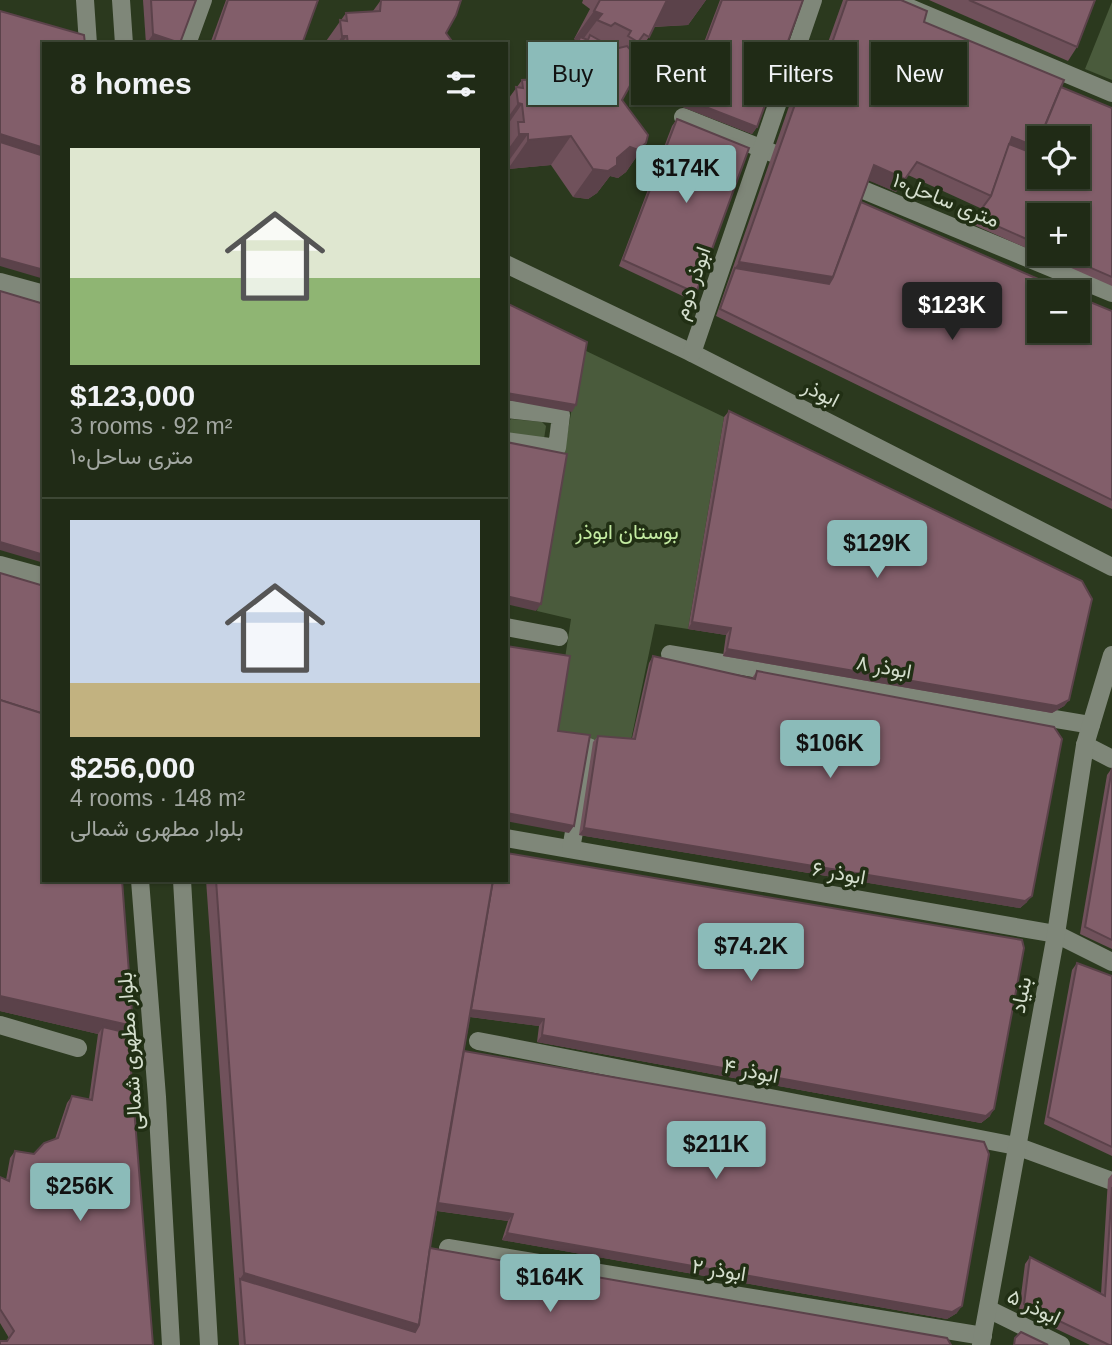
<!DOCTYPE html>
<meta charset="utf-8">
<style>
body{margin:0;font-family:Arial,Vazirmatn,sans-serif;background:#2d3723;color:#f1f3f6;height:100vh;display:flex;flex-direction:column;font-size:26px;white-space:nowrap}
*{box-sizing:border-box;margin:0}
p{font-size:23px;color:#a2a7a1}
.icon{flex:none;width:38px;height:38px;fill:none;stroke:currentColor;stroke-width:2;stroke-linecap:round;stroke-linejoin:round}
.map{position:relative;flex:1;overflow:hidden}
.sheet{position:absolute;left:42px;top:42px;width:466px;height:840px;display:flex;flex-direction:column;background:#202b16;border-radius:0px;box-shadow:0 2px 5px #0004,0 0 0 2px #3d4735}
.sheet>*{flex:none}
.top-card{position:absolute;left:528px;top:42px;width:478px;height:63px;display:flex;gap:14px}
.tools{position:absolute;left:1027px;top:126px;display:grid;gap:14px}
.tools a{display:grid;place-items:center;width:63px;height:63px;border-radius:0px;background:#202b16;box-shadow:0 2px 5px #0004,0 0 0 2px #3d4735;font-size:35px}
.price{position:absolute;translate:-50% -60px;padding:0 16px;border-radius:7px;background:#8bbbb9;color:#111;font-size:23px;line-height:46px;filter:drop-shadow(0 2px 4px #0008)}
.price::after{content:'';position:absolute;left:50%;top:42px;width:21px;height:16px;margin-left:-10px;background:inherit;clip-path:polygon(0 0,100% 0,50% 100%)}
.price.selected{background:#222;color:#fff}
ul{padding:0;list-style:none}
li{display:grid;align-content:center;gap:14px;height:371px;padding:0 28px}
li+li{border-top:2px solid #3d4735}
li span{display:grid;place-items:center;height:217px;border-radius:0px;color:#555}
li>.icon{margin-inline-start:auto}
span .icon{width:126px;height:126px;fill:#fffc;stroke-width:1}
li b{font-size:30px}
h2{display:flex;justify-content:space-between;align-items:center;height:84px;padding:0 28px;font-size:30px}
.chip{padding:0 24px;border-radius:0px;background:#202b16;box-shadow:0 2px 5px #0004,0 0 0 2px #3d4735;font-size:24px;line-height:63px}
.chip.selected{background:#8bbbb9;color:#111}
.map>svg:first-child{display:block}
.green{fill:#4a5b3c}
.lines{fill:none;stroke-linecap:round;stroke-linejoin:round}
.minor{stroke:#7f8779;stroke-width:18}
.wall{fill:#70515b;fill-rule:evenodd}
.shaded-wall{fill:#5b424a}
.building{fill:#825e6a;stroke:#5b424a;stroke-width:2}
.labels{text-anchor:middle;stroke-width:7;stroke-linejoin:round;paint-order:stroke}
.street-label{font-size:21px;fill:#d4decd;stroke:#212f14}
.park-label{font-size:21px;fill:#c4eca2;stroke:#212f14}
</style>
<div class="map">
<svg width="1112" height="1345" viewBox="0 0 1112 1345">
<rect width="100%" height="100%" fill="#2b391e"/>
<g class="green">
<polygon points="1112,2 1112,80 1085,69"/>
<polygon points="582,349 724,417 688,629 655,624 630,745 553,737 571,619 537,611"/>
<polygon points="511,419 542,422 546,426 544,439 511,434 507,430 507,423"/>
</g>
<g class="lines">
<g class="minor">
<polyline points="85,0 88,44"/>
<polyline points="121,0 124,44"/>
<polyline points="891,0 1112,93"/>
<polyline points="187,44 203,0"/>
<polyline points="683,117 795,162"/>
<polyline points="844,182 1112,293"/>
<polyline points="506,264 692,353 1112,567"/>
<polyline points="0,282 44,294"/>
<polyline points="692,353 813,0"/>
<polyline points="506,409 561,415 557,448 506,441"/>
<polyline points="0,565 44,577"/>
<polyline points="506,627 559,637"/>
<polyline points="670,654 1091,725"/>
<polyline points="1085,745 1112,759"/>
<polyline points="506,838 1056,934 1112,962"/>
<polyline points="571,849 589,747"/>
<polyline points="140,880 157,1097 171,1345"/>
<polyline points="182,880 209,1345"/>
<polyline points="0,1025 78,1048"/>
<polyline points="478,1041 1016,1146 1112,1181"/>
<polyline points="448,1248 983,1336"/>
<polyline points="988,1309 1061,1345"/>
<polyline points="981,1345 1056,934 1085,745 1112,655"/>
</g>
</g>
<g class="wall">
<polygon points="143,0 196,0 146,44"/>
<polygon points="226,0 318,0 302,44 210,44"/>
<polygon points="381,0 446,33 454,44 324,44 346,13 373,11"/>
<polygon points="583,0 706,0 688,25 654,27 649,37 636,55 622,100 646,143 626,172 618,178 610,176 597,193 588,199 573,197 551,165 508,169 508,162 506,162 506,102 522,80 549,78 557,68 560,67 577,41 574,39 590,9 582,3"/>
<polygon points="720,0 803,0 757,127 752,134 680,106"/>
<path d="M843,0H901L924,22L1061,87L1112,108V286L974,225L980,208L908,175L896,192L869,180L861,202L1112,311V509L716,316L794,92L804,79L814,82ZM1040,215L1078,254H1040Z"/>
<polygon points="929,0 1095,0 1077,47 1068,61"/>
<polygon points="677,119 696,293 691,300 619,266 672,126"/>
<polygon points="729,411 1069,700 1064,706 1052,713 723,656 726,635 688,629 724,417"/>
<polygon points="0,573 128,1033 153,1345 7,1341 9,1338 0,1323 0,1177 6,1180 10,1158 15,1151 34,1154 55,1139 67,1103 72,1096 89,1099 98,1034 0,1011"/>
<polygon points="653,656 752,678 757,671 1027,902 1020,908 579,835 593,742 598,736 632,738 649,663"/>
<polygon points="1112,768 1112,949 1080,934 1107,775"/>
<polygon points="206,880 506,880 990,1116 981,1123 537,1042 539,1026 470,1017 464,1051 957,1313 947,1319 502,1240 508,1221 437,1211 430,1248 951,1345 239,1345"/>
<polygon points="1077,963 1112,976 1112,1156 1044,1124 1072,970"/>
<polygon points="1112,1174 1112,1345 1090,1345 1019,1311 1025,1264 1030,1257 1101,1294 1108,1179"/>
</g>
<g class="shaded-wall">
<polygon points="667,0 706,0 688,25 648,27"/>
<polygon points="594,11 602,14 581,42 580,37 577,41 574,39"/>
<polygon points="153,34 180,43 179,44 146,44"/>
<polygon points="342,36 347,36 341,44 337,44"/>
<polygon points="685,99 757,127 752,134 680,106"/>
<polygon points="518,103 522,104 506,127 506,120"/>
<polygon points="0,134 44,148 44,164 0,150"/>
<polygon points="519,134 528,134 508,162 506,162 506,152"/>
<polygon points="571,136 551,165 508,169 528,140"/>
<polygon points="1012,137 1036,147 1027,160 1004,151"/>
<polygon points="646,143 626,172 618,178 610,176 597,193 588,199 573,197 593,169 617,158 630,147"/>
<polygon points="874,165 905,179 896,192 865,179"/>
<polygon points="0,258 44,270 44,279 0,266"/>
<polygon points="739,262 833,277 824,291 735,268"/>
<polygon points="506,393 576,405 572,412 506,400"/>
<polygon points="0,542 44,555 44,563 0,550"/>
<polygon points="506,596 541,604 536,611 506,604"/>
<polygon points="692,622 731,628 726,635 688,629"/>
<polygon points="727,649 1069,700 1064,706 1052,713 723,656"/>
<polygon points="506,813 574,826 569,833 506,821"/>
<polygon points="584,828 1032,896 1027,902 1020,908 579,835"/>
<polygon points="0,996 133,1026 124,1039 103,1027 98,1034 0,1011"/>
<polygon points="467,1009 544,1019 539,1026 463,1016"/>
<polygon points="542,1035 994,1109 990,1116 981,1123 537,1042"/>
<polygon points="435,1203 513,1214 508,1221 431,1210"/>
<polygon points="507,1233 962,1306 957,1313 947,1319 502,1240"/>
<polygon points="244,1273 419,1325 410,1339 240,1279"/>
</g>
<g class="building">
<polygon points="151,0 196,0 180,43 153,34"/>
<polygon points="228,0 318,0 302,44 213,44"/>
<polygon points="381,0 461,0 456,15 446,33 454,44 348,44 347,36 342,36 340,20 347,21 346,13 380,11"/>
<polygon points="600,0 667,0 649,37 644,34 638,42 628,36 631,31 615,23 611,26 597,20 602,14 594,11"/>
<polygon points="722,0 803,0 757,127 685,99"/>
<polygon points="847,0 901,0 927,11 924,22 1064,80 1036,147 1012,137 991,196 917,162 905,179 874,165 833,277 739,262 804,79 818,83"/>
<polygon points="969,0 1095,0 1077,47"/>
<polygon points="0,11 84,35 85,44 44,44 44,148 0,134"/>
<polygon points="590,35 615,49 627,46 639,59 632,82 622,100 648,135 646,143 638,150 630,147 617,158 617,165 608,171 593,169 571,136 528,140 528,134 519,134 518,122 524,122 522,104 518,103 516,87 523,88 522,80 556,78 557,68 571,66 580,37 588,40"/>
<polygon points="1061,87 1112,108 1112,277 1059,254 1078,254 1078,215 1040,215 1040,245 979,218 983,207 991,196 1009,144 1032,153 1040,140 1040,177 1078,177 1078,138 1040,138"/>
<polygon points="677,119 749,148 696,293 623,260"/>
<polygon points="0,142 44,156 44,270 0,258"/>
<polygon points="861,202 1068,292 1040,292 1040,331 1078,331 1078,297 1112,311 1112,500 720,309 735,268 829,284 833,277"/>
<polygon points="0,291 44,304 44,555 0,542"/>
<polygon points="506,303 587,342 576,405 506,393"/>
<polygon points="729,411 1082,581 1092,599 1069,700 1057,706 727,649 731,628 692,622"/>
<polygon points="506,442 567,454 541,604 506,596"/>
<polygon points="0,573 44,586 44,714 0,700"/>
<polygon points="506,646 570,656 558,731 590,735 574,826 506,813"/>
<polygon points="653,656 755,679 757,671 1054,727 1062,739 1032,896 1025,901 584,828 598,736 635,739"/>
<polygon points="0,700 44,714 44,880 122,880 133,1026 0,996"/>
<polygon points="1112,768 1112,940 1085,927"/>
<polygon points="506,853 1022,940 1024,948 994,1109 986,1116 542,1035 544,1019 471,1010 493,880 506,880"/>
<polygon points="216,880 493,880 431,1241 419,1325 244,1273"/>
<polygon points="1077,963 1112,976 1112,1147 1048,1117"/>
<polygon points="103,1027 128,1033 153,1345 0,1345 0,1341 7,1341 14,1331 0,1309 0,1177 9,1181 15,1151 34,1154 44,1143 58,1138 72,1096 92,1100"/>
<polygon points="464,1051 984,1142 989,1154 962,1306 952,1312 507,1233 513,1214 438,1203"/>
<polygon points="1112,1187 1112,1345 1109,1345 1024,1304 1030,1257 1105,1296"/>
<polygon points="430,1248 947,1338 951,1345 245,1345 240,1279 415,1332 419,1325"/>
<polygon points="1021,1332 1048,1345 1014,1345 1015,1338"/>
</g>
<g class="labels">
<g class="street-label">
<text transform="translate(946 200) rotate(22)" y="7">۱۰متری ساحل</text>
<text transform="translate(692 283) rotate(-71)" y="7">ابوذر دوم</text>
<text transform="translate(821 393) rotate(27)" y="7">ابوذر</text>
<text transform="translate(884 667) rotate(10)" y="7">ابوذر ۸</text>
<text transform="translate(839 873) rotate(10)" y="7">ابوذر ۶</text>
<text transform="translate(1021 995) rotate(-79)" y="7">بنیاد</text>
<text transform="translate(130 1051) rotate(-94)" y="7">بلوار مطهری شمالی</text>
<text transform="translate(751 1071) rotate(11)" y="7">ابوذر ۴</text>
<text transform="translate(719 1270) rotate(9)" y="7">ابوذر ۲</text>
<text transform="translate(1034 1307) rotate(26)" y="7">ابوذر ۵</text>
</g>
<g class="park-label">
<text x="627" y="539">بوستان ابوذر</text>
</g>
</g>
</svg>
<div class="tools">
<a><svg class="icon" aria-label="locate" viewBox="0 0 24 24"><circle cx="12" cy="12" r="6"/><path d="M12 2v4M12 18v4M2 12h4M18 12h4"/></svg></a>
<a>+</a>
<a>−</a>
</div>
<b class="price" style="left:686px;top:205px">$174K</b>
<b class="price selected" style="left:952px;top:342px">$123K</b>
<b class="price" style="left:877px;top:580px">$129K</b>
<b class="price" style="left:830px;top:780px">$106K</b>
<b class="price" style="left:751px;top:983px">$74.2K</b>
<b class="price" style="left:716px;top:1181px">$211K</b>
<b class="price" style="left:80px;top:1223px">$256K</b>
<b class="price" style="left:550px;top:1314px">$164K</b>
<div class="top-card">
<a class="chip selected">Buy</a>
<a class="chip">Rent</a>
<a class="chip">Filters</a>
<a class="chip">New</a>
</div>
<section class="sheet">
<h2>8 homes<svg class="icon" aria-label="filters" viewBox="0 0 24 24"><path d="M4 7h16M4 17h16"/><circle cx="9" cy="7" r="2"/><circle cx="15" cy="17" r="2"/></svg></h2>
<ul>
<li><span style="background:linear-gradient(#dfe7d0 60%,#8fb573 0)"><svg class="icon" aria-label="home" viewBox="0 0 24 24"><path d="M3 11l9-7 9 7M6 9v11h12V9"/></svg></span><div><b>$123,000</b><p>3 rooms · 92 m²</p><p>۱۰متری ساحل</p></div></li>
<li><span style="background:linear-gradient(#c9d6e8 75%,#c2b280 0)"><svg class="icon" aria-label="home" viewBox="0 0 24 24"><path d="M3 11l9-7 9 7M6 9v11h12V9"/></svg></span><div><b>$256,000</b><p>4 rooms · 148 m²</p><p>بلوار مطهری شمالی</p></div></li>
</ul>
</section>
</div>
